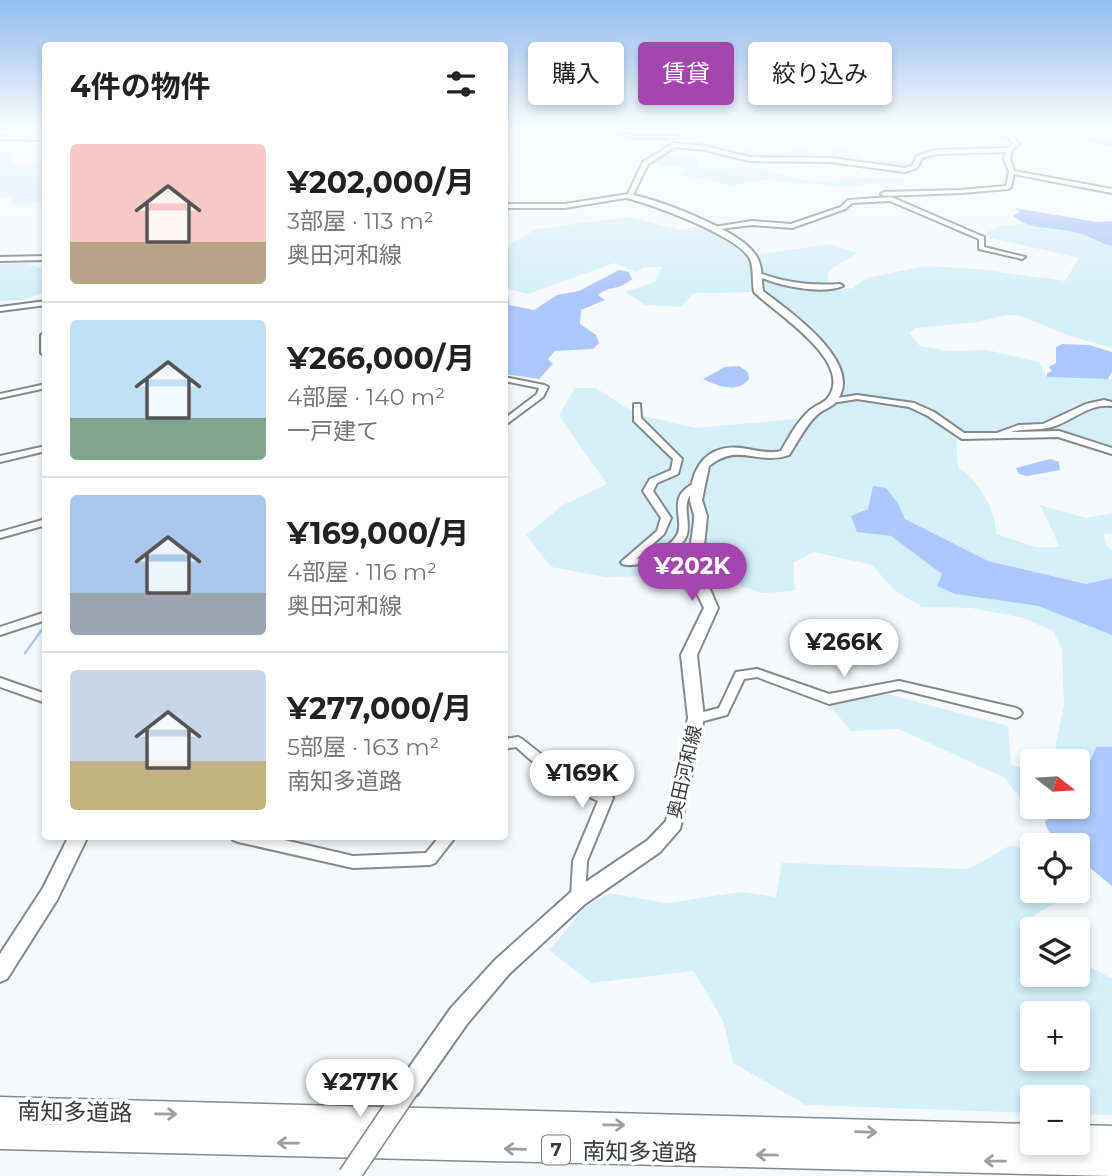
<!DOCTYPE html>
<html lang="ja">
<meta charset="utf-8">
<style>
body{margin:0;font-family:Montserrat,"Noto Sans JP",sans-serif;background:#f2f2f2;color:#222;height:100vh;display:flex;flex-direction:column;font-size:26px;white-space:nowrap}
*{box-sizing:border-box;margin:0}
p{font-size:23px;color:#767676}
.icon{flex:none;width:38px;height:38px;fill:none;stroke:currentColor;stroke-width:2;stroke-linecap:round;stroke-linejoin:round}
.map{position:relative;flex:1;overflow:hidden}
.panel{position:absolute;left:42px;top:42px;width:466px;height:798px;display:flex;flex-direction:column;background:#fff;border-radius:7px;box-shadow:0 4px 10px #0003}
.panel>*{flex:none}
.guide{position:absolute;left:528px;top:42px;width:478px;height:63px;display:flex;gap:14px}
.needle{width:46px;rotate:107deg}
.controls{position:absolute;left:1020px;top:749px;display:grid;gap:14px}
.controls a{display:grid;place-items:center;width:70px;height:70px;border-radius:7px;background:#fff;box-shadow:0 4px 10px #0003;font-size:35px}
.price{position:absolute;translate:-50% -60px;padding:0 16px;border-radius:24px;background:#fff;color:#222;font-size:23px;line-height:46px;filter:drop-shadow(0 2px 4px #0008)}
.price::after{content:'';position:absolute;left:50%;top:42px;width:21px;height:16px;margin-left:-10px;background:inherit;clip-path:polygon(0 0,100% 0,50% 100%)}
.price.active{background:#a546af;color:#fff}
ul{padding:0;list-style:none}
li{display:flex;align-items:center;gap:21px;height:175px;padding:0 28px}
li+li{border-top:2px solid #e0e0e0}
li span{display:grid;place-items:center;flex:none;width:196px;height:140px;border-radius:7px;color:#555}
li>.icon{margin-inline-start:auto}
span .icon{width:84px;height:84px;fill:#fffc;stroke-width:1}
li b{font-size:30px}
h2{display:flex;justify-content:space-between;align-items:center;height:84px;padding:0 28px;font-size:30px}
.pill{padding:0 24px;border-radius:7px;background:#fff;box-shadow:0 4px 10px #0003;font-size:24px;line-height:63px}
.pill.active{background:#a546af;color:#fff}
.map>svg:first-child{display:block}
.green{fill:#d4effa;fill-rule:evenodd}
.water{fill:#adc8fc}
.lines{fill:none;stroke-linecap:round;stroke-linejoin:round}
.stream{stroke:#adc8fc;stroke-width:2.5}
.canal{fill:#adc8fc;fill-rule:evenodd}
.minor-casing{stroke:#85898a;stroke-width:4}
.major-casing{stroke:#85898a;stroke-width:4}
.highway-casing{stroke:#85898a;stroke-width:3}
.minor{fill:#fff;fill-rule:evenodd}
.major{fill:#fff;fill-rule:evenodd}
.highway{fill:#fff;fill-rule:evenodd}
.major-bridge-casing{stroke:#85898a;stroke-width:24;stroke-linecap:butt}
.major-bridge{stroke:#fff;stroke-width:21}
.oneway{stroke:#9d9e9e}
.labels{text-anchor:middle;stroke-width:7;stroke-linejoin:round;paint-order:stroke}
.shield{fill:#fff;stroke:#767677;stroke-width:2}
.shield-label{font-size:18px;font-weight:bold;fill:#3b3c3d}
.street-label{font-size:19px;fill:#3b3c3d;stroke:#fff}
.near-street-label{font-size:23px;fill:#3b3c3d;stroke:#fff}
</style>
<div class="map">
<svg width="1112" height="1176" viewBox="0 0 1112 1176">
<rect width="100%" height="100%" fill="#f5f9fb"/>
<g class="green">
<polygon points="821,142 856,152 863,159 907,163 913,166 905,168 830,160 759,159 739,156 745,149 778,154"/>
<path d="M0,152L16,155L11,161L13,165C22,166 32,159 45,160V201L17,205L9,197H0Z"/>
<path d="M664,153L697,157L698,168C717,170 734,168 752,168C775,169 792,181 815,181C842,182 882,173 906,179L904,183L841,186L763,180L728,186L717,181L679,175L686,167L648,164Z"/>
<path d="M630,217L680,230L700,226L728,240L749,256L830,244L857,253L829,270L826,291L853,288L867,278L925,266L977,269L1065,281L1079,258L981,236L1000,226L1028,223L1047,230L1073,232L1112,246V348L1067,335L1022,316L1007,315L978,322L916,328L909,333L920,346L948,351L987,350L1039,362L1047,377L1112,379V447L1058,431L956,435L958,467C978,480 996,509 996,534L1036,547H1060L1040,505L1086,518L1112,513V534H1104L1105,543L1112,550V578L1086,584L988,561L905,519L898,503L868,509L857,532L891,536L942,574L938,586L955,594L1038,606L1112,635V747H1096L1078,790V761H1053L1064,703L1062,649L1053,631L1023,618L972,608L922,607L894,590L872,565L814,552L793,563L795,591L760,593L710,574L605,577L551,567L526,535L563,505L607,484L559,416L574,388H596L636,414L695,428L806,418L835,403C838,396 845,386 844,378C839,346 785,312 762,292L693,293L681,307L646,305L625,292L655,282L662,267H644L637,272L614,263L528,294L509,289L504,277V248L536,229Z"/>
<polygon points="25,263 45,269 45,293 23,300 0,301 0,264"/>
<polygon points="884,693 1008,726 1011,765 1032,770 1032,807 1071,808 1048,817 1024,804 1005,778 899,729 851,731 829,705"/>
<path d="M1011,845L1032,852V891H1069L1068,895L1033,916L1042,929H1032V975H1078V960L1112,979V1115L1078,1114V1097H1032V1113L806,1105L733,1063L724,1023L694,971L591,983L549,950L584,908L609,893L667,903L741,892L776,897L782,863L969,869ZM1032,1013H1078V1059H1032Z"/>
</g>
<g class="water">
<path d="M1015,208L1097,222L1112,221V246C1099,243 1090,236 1077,233C1056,227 1031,231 1013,216L1020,212Z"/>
<path d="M619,270L629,272L632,279C619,291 610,285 598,295L605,300L581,310L580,324L596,335L599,343L593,349L555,351L548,359L553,364L539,379L504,374V294L508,295L509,305L534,310L557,295L579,291Z"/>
<polygon points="1062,344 1089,345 1112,352 1112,372 1108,379 1047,377 1047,373 1052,371 1049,367 1056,363 1056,347"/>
<path d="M739,366L748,372L749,379C737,394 717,386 703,379L725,367Z"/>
<polygon points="1050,459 1059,462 1060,470 1027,476 1019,474 1016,468"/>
<polygon points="873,486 886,488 898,503 905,519 988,561 1086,584 1112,578 1112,635 1038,606 955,594 937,586 942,574 891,536 857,532 851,516 868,509"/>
<path d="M1096,747H1112V886L1078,858V845C1060,845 1049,839 1045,821L1071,807H1078V790Z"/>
</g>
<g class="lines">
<polyline class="stream" points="25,653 46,624"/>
<g class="canal">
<polygon points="780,131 837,135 861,131 869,131 837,137"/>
<polygon points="1051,131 1057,131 1112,144 1112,146"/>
</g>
<defs>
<g id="minor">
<polygon points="603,131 610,131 635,136 676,136 678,137 676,138 635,138"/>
<polygon points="0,137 46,138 46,140 0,139"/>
<polygon points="1010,149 1012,150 1010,158 1014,171 1112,189 1112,193 1014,174 1011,187 1008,189 961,193 884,196 881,194 884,192 961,190 1006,186 1009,172 1004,158 1008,150"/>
<polygon points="629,194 631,195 631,197 565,208 504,208 504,204 565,204"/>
<polygon points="891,197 984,237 984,247 1025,257 1022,259 979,249 979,239 890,201 852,203 845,209 792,228 752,225 711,230 708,228 752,221 791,224 841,207 848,200"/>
<polygon points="46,256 46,260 0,261 0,257"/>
<path d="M759,273C786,283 811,286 840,284L843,286C821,295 779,286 757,276V274Z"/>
<polygon points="46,301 46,305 0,311 0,307"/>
<polygon points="504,377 544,385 548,387 543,397 504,426 504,419 537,394 539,388 504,381"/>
<polygon points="46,384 46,388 0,398 0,394"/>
<path d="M857,395L914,403L934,412L964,433H997L1019,425L1043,424L1086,404L1104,400L1112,402V406C1090,403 1075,419 1055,426C1040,431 1025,428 1011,432L1059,431L1112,448V454L1058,437L962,439L928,416L909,407L857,399L832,403L828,401L832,399Z"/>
<path d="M634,404H640L641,418L682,459L678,474L657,483L653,491L671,518L664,534L636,559C648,556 667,549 675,538C687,524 667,501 688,487C693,483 698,482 703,482L705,484C701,487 695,489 691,494C681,506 692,524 686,537C678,554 640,569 622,564L621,562L657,531L661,518L643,491L650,479L671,470L673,459L634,421Z"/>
<polygon points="46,446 46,451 0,462 0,456"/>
<polygon points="46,519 46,525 0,538 0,532"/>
<polygon points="46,612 46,620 0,635 0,627"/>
<polygon points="757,669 829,694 899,681 1016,708 1020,710 1022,713 1020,716 1016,718 899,689 829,704 757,677 744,679 727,715 696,723 692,721 690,718 692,715 719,708 736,672"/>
<polygon points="0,678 46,694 46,703 0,687"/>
<polygon points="518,737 522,739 566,774 611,794 613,798 587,861 585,898 583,903 578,905 573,903 571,898 573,861 598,801 556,782 516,747 504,749 504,739"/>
<polygon points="231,836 267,836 353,856 426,853 440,836 456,836 435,863 430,865 353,868 238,842 233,840"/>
</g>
<g id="major">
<path d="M995,131C1006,130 1013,135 1019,144L1010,152L936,154L922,158L917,168L905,172L830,162L749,161L705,150L675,147L648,164L633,195C662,201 739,230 755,254C763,264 761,279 763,291C789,311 868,365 835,403C830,408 822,410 817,415C805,426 798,442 789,455C756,466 739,442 709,466L702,500L707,516L703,556L704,575L718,608L697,655L704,718L680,829L660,852L585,904L509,974L467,1024L417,1095L409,1098L401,1095L398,1087L401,1079L451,1008L495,960L571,892L648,840L666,821L688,718L681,655L704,608C699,597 692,585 690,573C687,555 693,537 694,519C695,512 690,506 690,499C691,476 699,455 722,449C742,443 761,456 781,451C789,437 797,422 809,411C814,406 822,404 827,399C857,363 775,313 754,292C752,281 754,269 750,259C739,236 652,204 626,198L643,162L674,143L705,146L749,157L830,158L905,168L912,166L917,156L935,150L1008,148L1013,144L1009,138Z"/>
<polygon points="46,332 46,356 41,353 41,335"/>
<polygon points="69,836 88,836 57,900 7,979 0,982 0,954 43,888"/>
</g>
<polygon id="highway" points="0,1097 1032,1124 1032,1143 1043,1143 1035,1149 1075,1150 1069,1147 1067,1143 1078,1143 1078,1125 1112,1126 1112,1176 0,1149 0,1123 69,1125 0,1123"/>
</defs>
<use href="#minor" class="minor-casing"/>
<use href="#major" class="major-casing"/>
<use href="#highway" class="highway-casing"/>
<use href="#minor" class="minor"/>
<use href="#major" class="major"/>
<use href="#highway" class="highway"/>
<defs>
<polyline id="major-bridge" points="349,1176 409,1087"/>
</defs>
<use href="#major-bridge" class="major-bridge-casing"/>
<use href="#major-bridge" class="major-bridge"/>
</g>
<defs><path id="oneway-shaft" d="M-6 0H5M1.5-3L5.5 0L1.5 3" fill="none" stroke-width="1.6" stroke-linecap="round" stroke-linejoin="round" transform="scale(1.75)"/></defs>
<g class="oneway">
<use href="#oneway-shaft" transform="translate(166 1114) rotate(1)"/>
<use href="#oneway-shaft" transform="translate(614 1125) rotate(1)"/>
<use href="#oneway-shaft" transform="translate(866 1132) rotate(2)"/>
<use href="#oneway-shaft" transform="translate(288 1143) rotate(-179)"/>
<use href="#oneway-shaft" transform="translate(515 1149) rotate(-178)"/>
<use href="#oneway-shaft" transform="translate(767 1155) rotate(-179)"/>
<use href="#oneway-shaft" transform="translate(995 1161) rotate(-179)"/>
</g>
<linearGradient id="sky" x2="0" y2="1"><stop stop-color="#90bcf0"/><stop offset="0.44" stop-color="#fafcfd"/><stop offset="1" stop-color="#fafcfd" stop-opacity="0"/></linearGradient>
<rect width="1112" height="295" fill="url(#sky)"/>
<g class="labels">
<rect class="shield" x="542" y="1135.5" width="28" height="29" rx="5"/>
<g class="shield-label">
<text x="556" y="1156">7</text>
</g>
<g class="street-label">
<text transform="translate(684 772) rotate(-77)" y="7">奥田河和線</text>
</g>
<g class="near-street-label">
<text transform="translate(75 1112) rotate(1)" y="8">南知多道路</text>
<text transform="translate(640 1152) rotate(1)" y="8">南知多道路</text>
</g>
</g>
</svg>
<div class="controls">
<a><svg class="needle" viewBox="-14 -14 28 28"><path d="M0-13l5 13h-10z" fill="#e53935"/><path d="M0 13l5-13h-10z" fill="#767676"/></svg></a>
<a><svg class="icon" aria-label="locate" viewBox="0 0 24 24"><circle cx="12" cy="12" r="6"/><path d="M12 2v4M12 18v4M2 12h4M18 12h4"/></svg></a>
<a><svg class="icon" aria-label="layers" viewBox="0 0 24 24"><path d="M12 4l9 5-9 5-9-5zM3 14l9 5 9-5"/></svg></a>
<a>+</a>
<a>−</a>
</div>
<b class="price active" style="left:692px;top:603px">¥202K</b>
<b class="price" style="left:844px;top:679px">¥266K</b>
<b class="price" style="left:582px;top:810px">¥169K</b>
<b class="price" style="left:360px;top:1119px">¥277K</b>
<div class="guide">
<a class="pill">購入</a>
<a class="pill active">賃貸</a>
<a class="pill">絞り込み</a>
</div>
<section class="panel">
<h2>4件の物件<svg class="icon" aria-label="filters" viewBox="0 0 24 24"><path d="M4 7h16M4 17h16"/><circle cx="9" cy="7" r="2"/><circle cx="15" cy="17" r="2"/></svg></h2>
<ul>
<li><span style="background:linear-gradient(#f6c9c9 70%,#b9a48a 0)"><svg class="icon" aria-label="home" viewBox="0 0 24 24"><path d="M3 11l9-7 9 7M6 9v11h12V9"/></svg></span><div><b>¥202,000/月</b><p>3部屋 · 113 m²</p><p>奥田河和線</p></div></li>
<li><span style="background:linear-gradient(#bfe0f5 70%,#7fa58c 0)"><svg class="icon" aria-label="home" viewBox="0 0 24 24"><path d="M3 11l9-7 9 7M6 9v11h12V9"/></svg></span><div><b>¥266,000/月</b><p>4部屋 · 140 m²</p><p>一戸建て</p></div></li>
<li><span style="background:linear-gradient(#a9c7e8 70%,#9aa5b1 0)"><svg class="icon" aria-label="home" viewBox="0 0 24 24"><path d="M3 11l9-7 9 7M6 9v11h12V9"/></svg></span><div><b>¥169,000/月</b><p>4部屋 · 116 m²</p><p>奥田河和線</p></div></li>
<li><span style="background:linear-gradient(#c9d6e8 65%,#c2b280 0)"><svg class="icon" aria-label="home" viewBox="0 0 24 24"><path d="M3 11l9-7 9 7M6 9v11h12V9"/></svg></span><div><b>¥277,000/月</b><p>5部屋 · 163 m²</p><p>南知多道路</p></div></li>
</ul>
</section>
</div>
